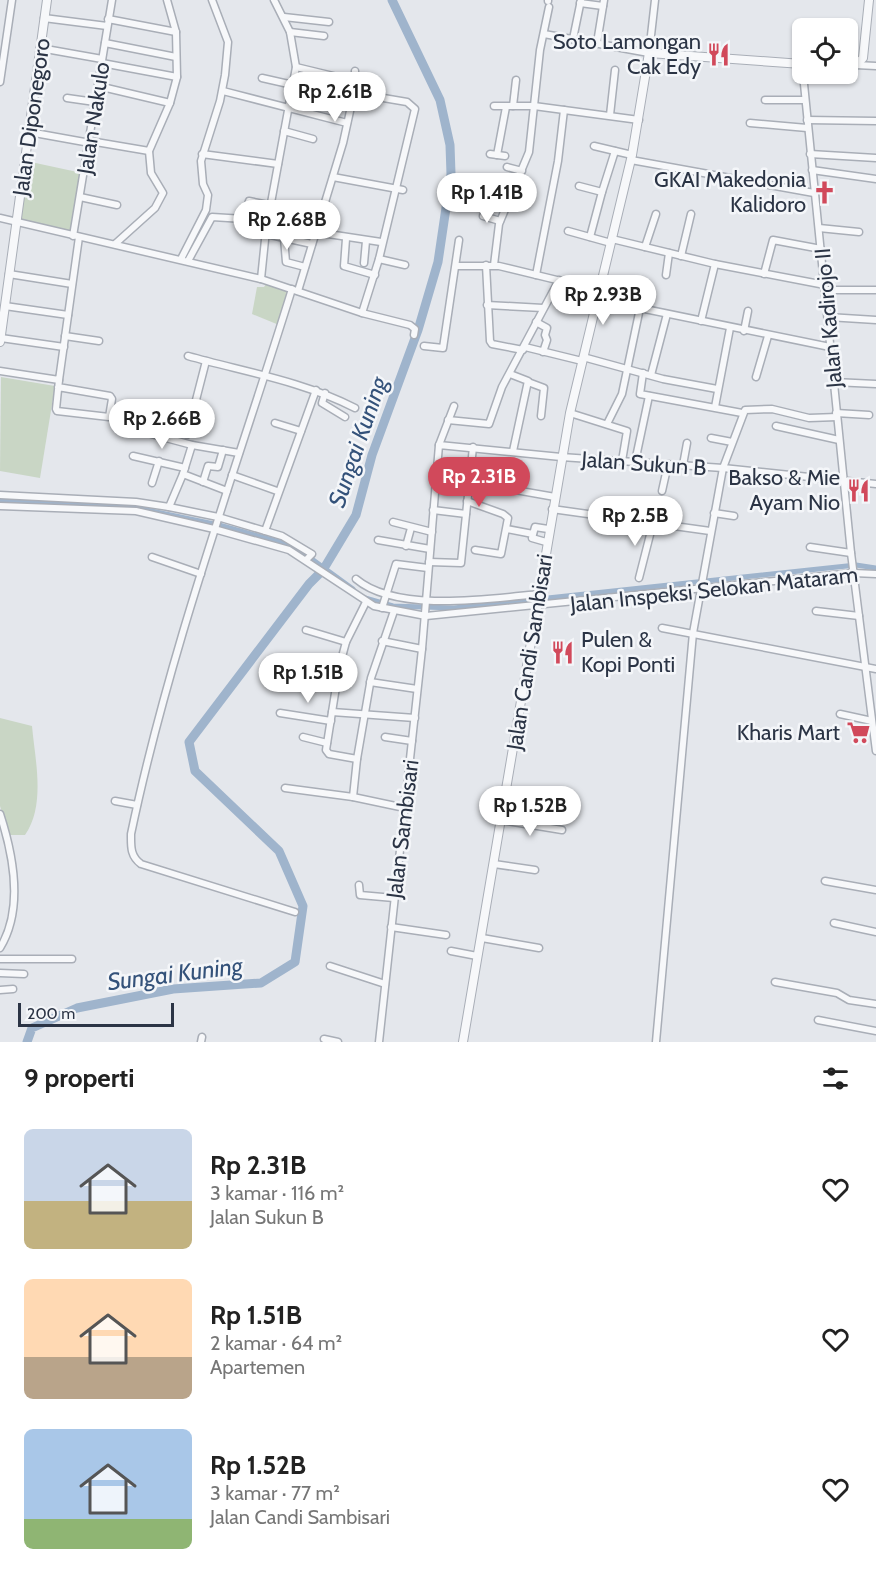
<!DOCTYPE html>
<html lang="id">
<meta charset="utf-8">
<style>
body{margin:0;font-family:Cabin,sans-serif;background:#f6f6f6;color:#222;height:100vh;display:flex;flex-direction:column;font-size:22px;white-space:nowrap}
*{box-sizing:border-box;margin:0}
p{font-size:20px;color:#767676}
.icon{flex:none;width:33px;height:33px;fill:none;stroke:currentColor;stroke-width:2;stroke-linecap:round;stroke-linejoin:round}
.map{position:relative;height:1042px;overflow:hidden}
.panel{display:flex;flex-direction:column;background:#fff;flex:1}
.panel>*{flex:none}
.buttons{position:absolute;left:792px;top:18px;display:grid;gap:12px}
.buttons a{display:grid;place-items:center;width:66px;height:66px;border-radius:9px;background:#fff;box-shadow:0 2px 4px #0004;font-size:30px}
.scale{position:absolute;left:18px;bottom:15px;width:156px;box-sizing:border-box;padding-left:6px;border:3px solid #2b3445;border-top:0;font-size:16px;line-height:21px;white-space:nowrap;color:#2b3445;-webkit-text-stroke:4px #f4f6f9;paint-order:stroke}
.price{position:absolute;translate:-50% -51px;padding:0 14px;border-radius:21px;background:#fff;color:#222;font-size:20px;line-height:39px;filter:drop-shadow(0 2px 3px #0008)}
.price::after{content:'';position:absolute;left:50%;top:36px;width:18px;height:14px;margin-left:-9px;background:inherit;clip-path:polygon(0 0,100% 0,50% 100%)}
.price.current{background:#d1495b;color:#fff}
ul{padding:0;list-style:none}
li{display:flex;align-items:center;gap:18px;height:150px;padding:0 24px}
li span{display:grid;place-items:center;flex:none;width:168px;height:120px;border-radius:9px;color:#555}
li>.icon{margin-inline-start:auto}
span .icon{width:72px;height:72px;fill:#fffc;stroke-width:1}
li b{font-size:26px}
h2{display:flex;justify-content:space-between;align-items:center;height:72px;padding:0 24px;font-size:26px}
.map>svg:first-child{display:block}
.green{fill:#c9d6c5}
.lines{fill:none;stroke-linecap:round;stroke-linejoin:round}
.canal{stroke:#9fb4cc;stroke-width:5}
.river{stroke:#9fb4cc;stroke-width:9}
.minor-casing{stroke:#a9aeb7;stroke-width:9}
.tertiary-casing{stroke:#a9aeb7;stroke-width:10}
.minor{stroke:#f7f8fa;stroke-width:6}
.tertiary{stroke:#f7f8fa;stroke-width:8}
.labels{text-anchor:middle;stroke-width:5;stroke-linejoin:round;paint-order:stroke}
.poi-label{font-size:22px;fill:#2b3445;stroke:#f4f6f9;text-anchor:end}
.street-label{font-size:22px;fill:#2b3445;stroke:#f4f6f9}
.water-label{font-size:24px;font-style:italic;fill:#34527a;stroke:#f4f6f9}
</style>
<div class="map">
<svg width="876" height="1042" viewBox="0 0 876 1042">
<rect width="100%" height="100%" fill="#e4e7ec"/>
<g class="green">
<polygon points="31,162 82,173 72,233 19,221 26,165"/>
<polygon points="266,284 289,290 279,325 252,314 257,287 264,287"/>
<polygon points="1,377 55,386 40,478 0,471"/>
<path d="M0,718L32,726C35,760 46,805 25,835H9L0,806Z"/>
</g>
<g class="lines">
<g class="canal">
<polyline points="0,501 137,508 219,525 294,546 353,589"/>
<polyline points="365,598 393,606 454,608 856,565 876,568"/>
</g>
<polyline class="river" points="27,1042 32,1028 77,1008 173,989 261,983 295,962 303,906 279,851 195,771 189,742 309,584 323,570 356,515 372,455 418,330 438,262 451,174 450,145 440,100 392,0"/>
<defs>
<g id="minor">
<polyline points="548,1 548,0"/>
<polyline points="580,3 603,6"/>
<polyline points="284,17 329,22"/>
<polyline points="44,18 107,26"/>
<polyline points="108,19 176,32"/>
<polyline points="290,32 324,36"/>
<polyline points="544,34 649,53 655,0"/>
<polyline points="573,39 581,0"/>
<polyline points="105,43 176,57"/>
<polyline points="597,43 604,0"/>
<polyline points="40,48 102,59"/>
<polyline points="102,63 177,77"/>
<polyline points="802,64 851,553 876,751"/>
<polyline points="856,65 876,66"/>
<polyline points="296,67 354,81"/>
<polyline points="262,78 293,85"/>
<polyline points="0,82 12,0"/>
<polyline points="98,86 170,103"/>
<polyline points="223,91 347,123"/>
<polyline points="354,93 407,102 415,109 379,259 362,313"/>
<polyline points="67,98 95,102"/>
<polyline points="765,100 804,100"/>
<polyline points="494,106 534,106 639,120"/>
<polyline points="513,106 516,80"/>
<polyline points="610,115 615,70"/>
<polyline points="807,120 876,121"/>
<polyline points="750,123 807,128"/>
<polyline points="284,131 313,139"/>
<polyline points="29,132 90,143"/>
<polyline points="90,141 149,151"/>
<polyline points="594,146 632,155"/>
<polyline points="202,154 278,164"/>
<polyline points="490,154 505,156"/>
<polyline points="810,154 876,158"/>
<polyline points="497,155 506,107"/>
<polyline points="631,160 814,193"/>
<polyline points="507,167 522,171"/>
<polyline points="812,170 876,179"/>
<polyline points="333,177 403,190"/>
<polyline points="477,184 512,190"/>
<polyline points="579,186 602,192 615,151"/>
<polyline points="80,197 117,205"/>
<polyline points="483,216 500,221"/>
<polyline points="0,218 261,279 362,313 410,325 415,329 414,335"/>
<polyline points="819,228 859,232"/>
<polyline points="568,231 611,243"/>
<polyline points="315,232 381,242"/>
<polyline points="266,234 312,244"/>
<polyline points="73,236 112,0"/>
<polyline points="590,237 602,192"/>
<polyline points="284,238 286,262 305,267"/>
<polyline points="346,239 344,266 375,275"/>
<polyline points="612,239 715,264 825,285"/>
<polyline points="115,244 155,208 163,193 151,173 149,151 170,103 177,77 176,32 167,0"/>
<polyline points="645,247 656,214"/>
<polyline points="681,256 691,214"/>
<polyline points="181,259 206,210 208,195 203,184 201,161 220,101 225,75 228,42 212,0"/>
<polyline points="379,259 405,265"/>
<polyline points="188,261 212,217 244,219 249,201 320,215"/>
<polyline points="364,263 366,241"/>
<polyline points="486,265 490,341 492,344 523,350"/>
<polyline points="494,265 499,224 529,152 540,50 549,7"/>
<polyline points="456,266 499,266 598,290"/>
<polyline points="9,274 72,284"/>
<polyline points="764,274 773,240 821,249"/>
<polyline points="536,275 558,161 564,110"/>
<polyline points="666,275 669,253"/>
<polyline points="261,279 266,230 296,67 290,32 274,0"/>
<path d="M292,289C236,470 170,648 131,834C131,846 130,856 141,864L295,912"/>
<polyline points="826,290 876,290"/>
<polyline points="298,291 343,143 354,93 355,71"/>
<polyline points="596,299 830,347"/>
<polyline points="487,305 543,308"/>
<polyline points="5,306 68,315"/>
<polyline points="828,317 876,320"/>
<polyline points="701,321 715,264"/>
<polyline points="536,322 547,328 545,335 547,340 543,352"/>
<polyline points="744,331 748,311"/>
<polyline points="65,336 99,341"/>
<polyline points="1,338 64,347"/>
<polyline points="424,346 443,348 459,240"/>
<polyline points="525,347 582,361"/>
<path d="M188,356C245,372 302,381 355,408"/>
<polyline points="583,357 663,379 717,389"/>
<polyline points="0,371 59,380 79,237"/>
<polyline points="643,373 640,394 742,413"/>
<polyline points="510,374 528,381 513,451"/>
<polyline points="651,375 667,314"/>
<polyline points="756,377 768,336"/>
<polyline points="528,382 544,388 541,416"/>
<polyline points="834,382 876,384"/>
<polyline points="58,387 110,396 112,399 109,417 57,411 56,409 59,380"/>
<polyline points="325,393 322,403 345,417"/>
<polyline points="715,407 730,328"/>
<polyline points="570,413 627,431 622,461"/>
<polyline points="836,413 869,415"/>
<polyline points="448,420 489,424 502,387 559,280"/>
<polyline points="275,423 301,431"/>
<polyline points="607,424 622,394 640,308"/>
<polyline points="776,426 839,440"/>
<polyline points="140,431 192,445 239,453"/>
<polyline points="187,435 206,361"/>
<polyline points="711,438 732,442"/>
<polyline points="192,445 183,474 227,491"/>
<polyline points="439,445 454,406"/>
<polyline points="133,456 185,468"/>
<polyline points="635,462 649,396"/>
<polyline points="683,465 687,443"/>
<polyline points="232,475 277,491"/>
<polyline points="203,482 208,466 218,467 223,450"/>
<polyline points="469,482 555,497"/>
<polyline points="152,483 159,461"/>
<polyline points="662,491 668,464"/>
<polyline points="0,495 136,502 169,507 218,517 282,536 312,554 306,560"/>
<polyline points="467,501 503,514 508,518 501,554 475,550"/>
<polyline points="0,506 136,511 214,529 289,550 374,606 426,616 854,573 876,574"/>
<polyline points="169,507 183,474"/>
<polyline points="552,509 710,531"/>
<polyline points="433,510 466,514"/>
<polyline points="714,513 734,516"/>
<polyline points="393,522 432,532"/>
<polyline points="507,529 533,534"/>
<polyline points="265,531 316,390"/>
<polyline points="378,540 430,549"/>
<polyline points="546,542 532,538 535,527 548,529"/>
<polyline points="406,546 411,528"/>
<polyline points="810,547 851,553"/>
<polyline points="152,557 201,574"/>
<polyline points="429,562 461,563 473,447"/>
<polyline points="639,578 653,523"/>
<path d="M356,579C396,613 489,599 539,594"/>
<polyline points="382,608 396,564 428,568"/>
<polyline points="816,611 859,616"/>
<polyline points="662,628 876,669"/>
<polyline points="306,630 346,642"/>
<polyline points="382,641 422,649"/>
<polyline points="319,664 339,668"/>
<polyline points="294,674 336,682"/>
<polyline points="370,682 417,689"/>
<polyline points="332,712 415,718"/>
<polyline points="280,713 331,721"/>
<polyline points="840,714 872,721"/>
<polyline points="303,737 327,743"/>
<polyline points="385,737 412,741"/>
<polyline points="357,759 329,754 326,750 339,668 346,642 366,602"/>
<polyline points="285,788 353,797 405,808"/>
<polyline points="353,797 357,759 371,678 394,611"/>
<polyline points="115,801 137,805"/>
<polyline points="505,802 569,811"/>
<path d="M0,814C13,854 24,909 0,948"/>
<polyline points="501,820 562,830"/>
<polyline points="494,864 535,870"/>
<polyline points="825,881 876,890"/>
<polyline points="359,885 360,895 394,898"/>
<polyline points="834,923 876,932"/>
<polyline points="391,927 446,935"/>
<polyline points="482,938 539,948"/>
<polyline points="451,951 477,956"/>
<polyline points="0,959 72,959"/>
<polyline points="330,966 385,984"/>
<polyline points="0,973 24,974"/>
<polyline points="775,982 837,993 849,1000 876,1004"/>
<polyline points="0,990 13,989"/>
<polyline points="818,1020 876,1031"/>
<polyline points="324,1039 338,1042"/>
<polyline points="201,1042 202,1037"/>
<polyline points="379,1042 422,649 439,445 561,457 723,468 876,484"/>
<polyline points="656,1042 693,633 723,468 745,410 772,409 809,418 837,417"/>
</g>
<g id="tertiary">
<polyline points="848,65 856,65 863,58 869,0"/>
<polyline points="0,342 47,0"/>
<polyline points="463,1042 570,413 632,155 649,53 802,64"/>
</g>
</defs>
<use href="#minor" class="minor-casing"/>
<use href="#tertiary" class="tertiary-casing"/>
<use href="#minor" class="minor"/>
<use href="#tertiary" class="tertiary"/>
</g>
<defs>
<symbol id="restaurant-bare" viewBox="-9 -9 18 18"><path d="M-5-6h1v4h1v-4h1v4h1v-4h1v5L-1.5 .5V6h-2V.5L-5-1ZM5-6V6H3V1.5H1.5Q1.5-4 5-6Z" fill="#d1495b" stroke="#f4f6f9" stroke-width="2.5" paint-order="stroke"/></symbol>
<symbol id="church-bare" viewBox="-9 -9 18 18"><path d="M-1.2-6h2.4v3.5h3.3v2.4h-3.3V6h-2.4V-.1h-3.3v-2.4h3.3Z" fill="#d1495b" stroke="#f4f6f9" stroke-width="2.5" paint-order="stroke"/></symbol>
<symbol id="supermarket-bare" viewBox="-9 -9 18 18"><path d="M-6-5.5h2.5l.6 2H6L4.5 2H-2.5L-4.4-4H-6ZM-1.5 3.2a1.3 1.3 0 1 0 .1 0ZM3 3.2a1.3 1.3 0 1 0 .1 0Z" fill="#d1495b" stroke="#f4f6f9" stroke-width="2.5" paint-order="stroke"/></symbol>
</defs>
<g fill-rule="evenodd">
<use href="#restaurant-bare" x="702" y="38" width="33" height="33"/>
<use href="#church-bare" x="808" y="176" width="33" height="33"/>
<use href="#restaurant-bare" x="842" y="474" width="33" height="33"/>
<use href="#restaurant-bare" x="546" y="636" width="33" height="33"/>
<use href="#supermarket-bare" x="842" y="716" width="33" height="33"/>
</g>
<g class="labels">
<g class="poi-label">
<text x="701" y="49">Soto Lamongan<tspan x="701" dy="25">Cak Edy</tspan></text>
<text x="806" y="187">GKAI Makedonia<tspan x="806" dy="25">Kalidoro</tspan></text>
<text x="840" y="485">Bakso &amp; Mie<tspan x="840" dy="25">Ayam Nio</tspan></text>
<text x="581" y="647" text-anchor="start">Pulen &amp;<tspan x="581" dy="25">Kopi Ponti</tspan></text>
<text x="840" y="740">Kharis Mart</text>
</g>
<g class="street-label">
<text transform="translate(31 117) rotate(-82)" y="8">Jalan Diponegoro</text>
<text transform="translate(93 118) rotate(-81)" y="8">Jalan Nakulo</text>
<text transform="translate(828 318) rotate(-95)" y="8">Jalan Kadirojo II</text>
<text transform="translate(644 463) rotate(4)" y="8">Jalan Sukun B</text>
<text transform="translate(714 589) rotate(-6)" y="8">Jalan Inspeksi Selokan Mataram</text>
<text transform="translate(529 652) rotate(-81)" y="8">Jalan Candi Sambisari</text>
<text transform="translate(402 829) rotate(-83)" y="8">Jalan Sambisari</text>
</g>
<g class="water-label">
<text transform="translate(358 442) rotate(-71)" y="8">Sungai Kuning</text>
<text transform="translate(175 974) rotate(-7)" y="8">Sungai Kuning</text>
</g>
</g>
</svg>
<div class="buttons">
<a><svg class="icon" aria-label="locate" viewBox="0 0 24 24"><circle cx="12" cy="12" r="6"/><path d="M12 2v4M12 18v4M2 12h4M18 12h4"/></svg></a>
</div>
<div class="scale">200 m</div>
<b class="price" style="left:335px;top:123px">Rp 2.61B</b>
<b class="price" style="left:487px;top:224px">Rp 1.41B</b>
<b class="price" style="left:287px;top:251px">Rp 2.68B</b>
<b class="price" style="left:603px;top:326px">Rp 2.93B</b>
<b class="price" style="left:162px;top:450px">Rp 2.66B</b>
<b class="price current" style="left:479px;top:508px">Rp 2.31B</b>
<b class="price" style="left:635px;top:547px">Rp 2.5B</b>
<b class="price" style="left:308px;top:704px">Rp 1.51B</b>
<b class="price" style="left:530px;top:837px">Rp 1.52B</b>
</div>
<section class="panel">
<h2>9 properti<svg class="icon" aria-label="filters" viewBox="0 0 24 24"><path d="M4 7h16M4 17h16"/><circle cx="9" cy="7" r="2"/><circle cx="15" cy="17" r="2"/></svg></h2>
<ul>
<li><span style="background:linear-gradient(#c9d6e8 60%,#c2b280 0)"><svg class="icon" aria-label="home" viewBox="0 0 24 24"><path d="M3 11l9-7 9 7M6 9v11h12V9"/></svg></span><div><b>Rp 2.31B</b><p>3 kamar · 116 m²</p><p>Jalan Sukun B</p></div><svg class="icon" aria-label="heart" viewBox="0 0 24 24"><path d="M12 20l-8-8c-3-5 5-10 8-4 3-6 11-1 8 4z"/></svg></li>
<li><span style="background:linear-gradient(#ffd9b3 65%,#b9a48a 0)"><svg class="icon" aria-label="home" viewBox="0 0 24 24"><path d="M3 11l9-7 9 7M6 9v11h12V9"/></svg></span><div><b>Rp 1.51B</b><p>2 kamar · 64 m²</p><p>Apartemen</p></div><svg class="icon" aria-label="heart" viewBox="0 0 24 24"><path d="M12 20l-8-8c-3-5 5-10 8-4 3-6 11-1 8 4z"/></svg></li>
<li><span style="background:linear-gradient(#a9c7e8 75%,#8fb573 0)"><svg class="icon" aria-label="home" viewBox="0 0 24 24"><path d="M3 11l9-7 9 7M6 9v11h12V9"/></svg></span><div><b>Rp 1.52B</b><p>3 kamar · 77 m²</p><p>Jalan Candi Sambisari</p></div><svg class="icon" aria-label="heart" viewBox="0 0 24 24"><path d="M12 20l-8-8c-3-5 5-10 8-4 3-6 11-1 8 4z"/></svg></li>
</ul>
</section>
